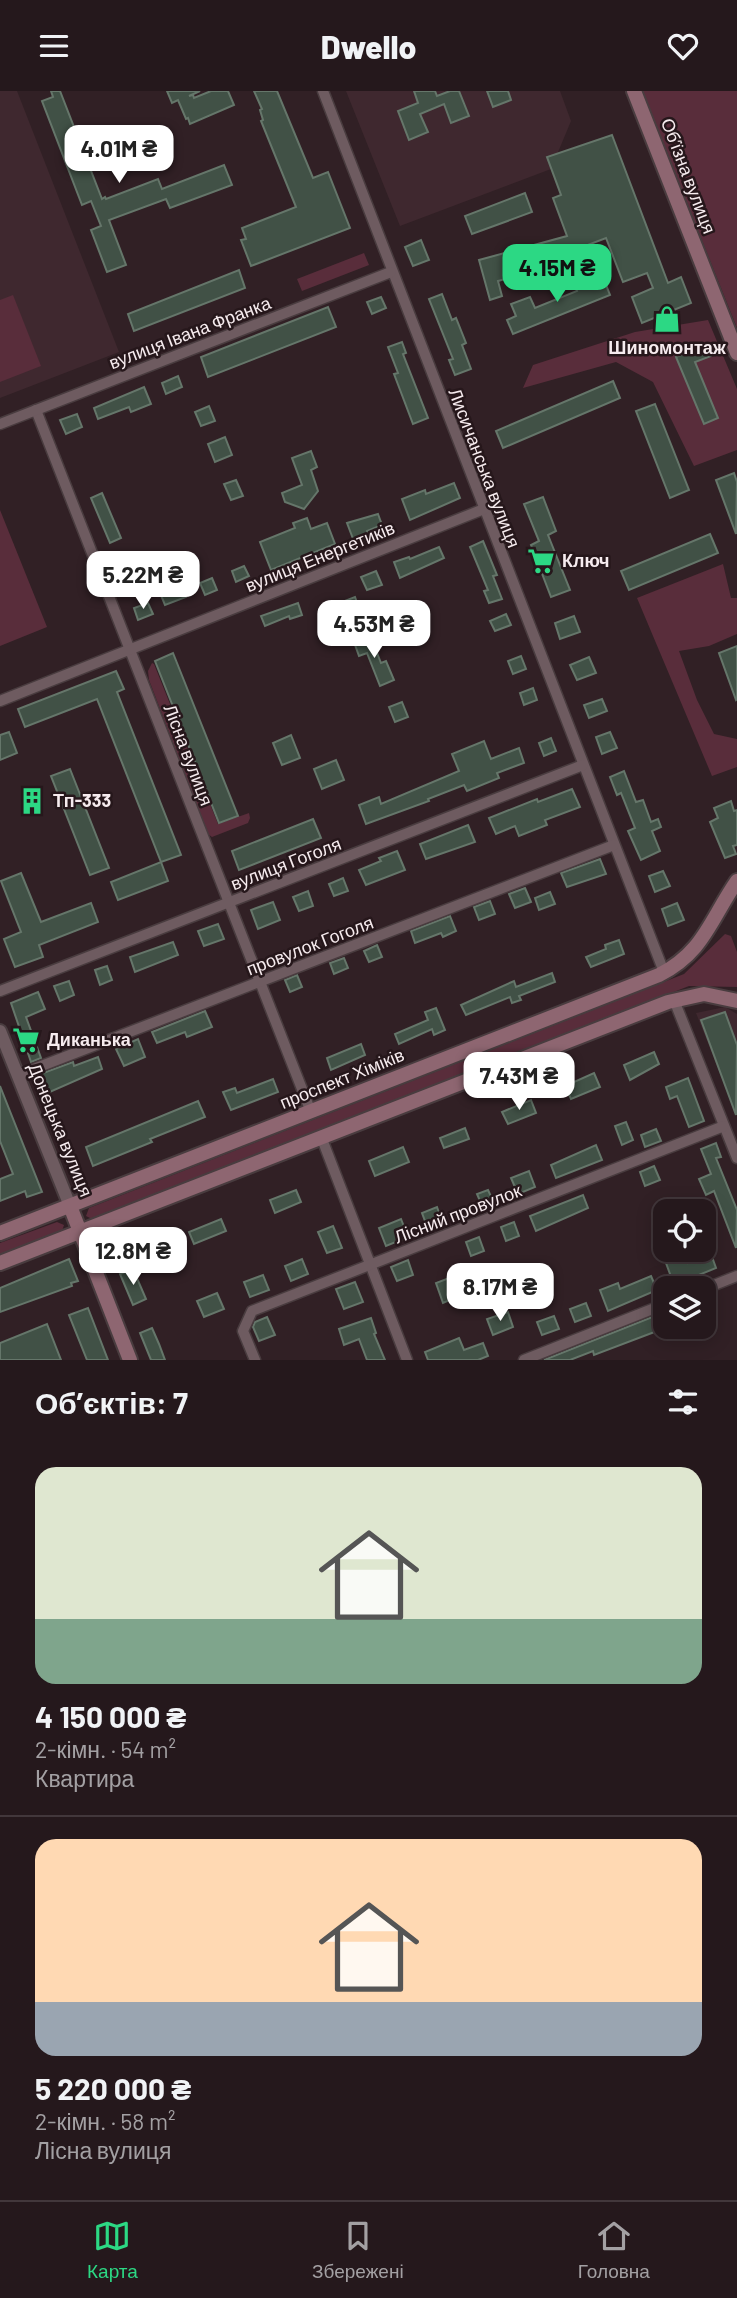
<!DOCTYPE html>
<html lang="uk">
<meta charset="utf-8">
<style>
body{margin:0;font-family:Barlow,sans-serif;background:#2d2125;color:#f1f3f6;height:100vh;display:flex;flex-direction:column;font-size:26px;white-space:nowrap}
*{box-sizing:border-box;margin:0}
p{font-size:23px;color:#a3a0a3}
.icon{flex:none;width:38px;height:38px;fill:none;stroke:currentColor;stroke-width:2;stroke-linecap:round;stroke-linejoin:round}
.map{position:relative;height:1269px;overflow:hidden}
.details{display:flex;flex-direction:column;background:#25181c;flex:1}
.details>*{flex:none}
.tools{position:absolute;left:653px;top:1108px;display:grid;gap:14px}
.tools a{display:grid;place-items:center;width:63px;height:63px;border-radius:14px;background:#25181c;box-shadow:0 4px 18px #0003,0 0 0 2px #42373b;font-size:35px}
.price{position:absolute;translate:-50% -60px;padding:0 16px;border-radius:14px;background:#fff;color:#222;font-size:23px;line-height:46px;filter:drop-shadow(0 2px 4px #0008)}
.price::after{content:'';position:absolute;left:50%;top:42px;width:21px;height:16px;margin-left:-10px;background:inherit;clip-path:polygon(0 0,100% 0,50% 100%)}
.price.active{background:#2cd884;color:#111}
ul{padding:0;list-style:none}
li{display:grid;align-content:center;gap:14px;height:371px;padding:0 35px}
li+li{border-top:2px solid #42373b}
li span{display:grid;place-items:center;height:217px;border-radius:21px;color:#555}
li>.icon{margin-inline-start:auto}
span .icon{width:126px;height:126px;fill:#fffc;stroke-width:1}
li b{font-size:30px}
h2{display:flex;justify-content:space-between;align-items:center;height:84px;padding:0 35px;font-size:30px}
header{display:flex;justify-content:space-between;align-items:center;height:91px;padding:0 35px;background:#25181c;font-size:32px;font-weight:800}
.dock{display:flex;justify-content:space-around;align-items:center;height:98px;border-top:2px solid #42373b;background:#25181c;font-size:19px;color:#a3a0a3}
.dock a{display:grid;justify-items:center;gap:4px}
.dock .active{color:#2cd884}
.map>svg:first-child{display:block}
.built{fill:#3f282f}
.green{fill:#592d3b}
.building{fill:#415146;stroke:#65766a;stroke-width:2}
.lines{fill:none;stroke-linecap:round;stroke-linejoin:round}
.minor-casing{stroke:#493c3f;stroke-width:13}
.tertiary-casing{stroke:#493c3f;stroke-width:16}
.secondary-casing{stroke:#493c3f;stroke-width:18}
.minor{stroke:#6e5b60;stroke-width:10}
.tertiary{stroke:#6e5b60;stroke-width:12}
.secondary{stroke:#8e6671;stroke-width:14}
.labels{text-anchor:middle;stroke-width:5;stroke-linejoin:round;paint-order:stroke}
.street-label{font-size:18px;fill:#f6ebee;stroke:#26171b}
.poi-label{font-size:18px;font-weight:bold;fill:#f6ebee;stroke:#26171b;text-anchor:start}
</style>
<header><svg class="icon" aria-label="menu" viewBox="0 0 24 24"><path d="M4 6h16M4 12h16M4 18h16"/></svg>Dwello<svg class="icon" aria-label="heart" viewBox="0 0 24 24"><path d="M12 20l-8-8c-3-5 5-10 8-4 3-6 11-1 8 4z"/></svg></header>
<div class="map">
<svg width="737" height="1269" viewBox="0 0 737 1269">
<rect width="100%" height="100%" fill="#312025"/>
<g class="built">
<polygon points="0,0 17,0 119,261 0,307"/>
<polygon points="346,0 560,0 571,30 551,78 400,135"/>
<polygon points="725,916 737,923 737,1019 735,1020 696,922"/>
</g>
<g class="green">
<polygon points="642,0 737,0 737,237 652,24"/>
<polygon points="364,162 369,174 302,200 297,188"/>
<polygon points="13,204 41,275 0,291 0,209"/>
<polygon points="708,229 737,298 737,359 694,375 653,291 616,271 523,297 533,274 635,241"/>
<polygon points="0,419 47,536 0,555"/>
<polygon points="723,473 731,507 737,507 737,543 709,555 679,560 697,609 714,643 737,648 737,676 712,685 637,507"/>
<polygon points="152,572 154,573 218,733 249,722 250,727 248,732 212,746 208,743 149,589 148,580"/>
<polygon points="725,843 731,845 737,861 737,896 689,895 94,1129 86,1125 89,1117 684,883"/>
<polygon points="57,1131 64,1134 61,1143 0,1166 0,1152"/>
</g>
<g class="building">
<polygon points="51,0 60,0 102,108 105,106 106,108 158,88 162,98 224,74 232,94 170,117 166,108 109,129 126,174 107,181 91,139 101,135 91,110 82,114 42,10 53,6"/>
<polygon points="167,0 200,0 189,5 193,4 194,7 211,0 228,0 234,14 190,33 188,27 186,28 178,9 172,12"/>
<polygon points="254,0 277,0 313,87 328,81 350,137 251,175 241,149 246,148 242,137 296,116 261,30 263,29 260,19 262,18"/>
<polygon points="414,0 435,0 437,5 450,0 459,0 469,25 451,32 444,13 420,23 428,41 409,49 398,20 418,12"/>
<polygon points="487,0 508,0 511,9 493,16"/>
<polygon points="612,44 668,192 681,186 691,212 642,232 632,206 653,197 647,182 623,191 606,147 572,160 574,169 498,190 502,205 490,209 479,169 567,145 553,107 561,104 547,66"/>
<polygon points="154,46 160,63 151,66 144,50"/>
<polygon points="525,102 532,121 472,143 465,125"/>
<polygon points="421,149 429,169 413,175 405,156"/>
<polygon points="239,179 245,197 134,240 128,223"/>
<polygon points="591,182 595,192 604,189 610,204 513,243 507,229 516,225 511,213 530,206 535,217 577,200 573,189"/>
<polygon points="442,203 452,229 456,227 466,252 462,254 471,278 455,284 449,269 453,268 429,208"/>
<polygon points="381,206 386,217 372,223 367,211"/>
<polygon points="328,216 336,236 208,286 201,266"/>
<polygon points="402,251 406,262 403,263 428,327 413,333 394,283 398,282 388,256"/>
<polygon points="706,253 711,265 695,271 718,327 704,333 676,266"/>
<polygon points="178,285 182,296 166,303 162,292"/>
<polygon points="613,290 620,307 503,357 496,340"/>
<polygon points="144,296 151,313 131,321 129,316 98,328 94,317"/>
<polygon points="655,313 689,399 670,407 636,320"/>
<polygon points="209,315 215,330 201,335 195,321"/>
<polygon points="77,323 82,336 66,343 60,329"/>
<polygon points="225,346 232,364 215,371 208,353"/>
<polygon points="311,360 317,376 311,379 318,400 304,418 285,411 282,402 302,394 292,367"/>
<polygon points="734,382 737,391 736,443 716,389"/>
<polygon points="236,389 243,405 231,409 224,393"/>
<polygon points="454,392 460,407 410,429 402,408 425,399 426,403"/>
<polygon points="102,402 121,447 110,452 91,407"/>
<polygon points="543,406 556,440 548,444 570,499 551,506 531,454 539,450 524,413"/>
<polygon points="378,423 382,434 367,440 370,448 355,453 347,432"/>
<polygon points="307,427 311,438 327,432 335,453 271,479 260,451 295,437 293,432"/>
<polygon points="710,443 718,462 629,499 621,480"/>
<polygon points="483,450 497,484 493,485 502,508 489,512 484,500 488,499 470,456"/>
<polygon points="439,456 444,467 400,487 394,471 409,466 410,468"/>
<polygon points="244,475 249,485 236,491 232,480"/>
<polygon points="376,480 382,494 367,499 361,486"/>
<polygon points="212,487 217,499 205,504 200,492"/>
<polygon points="179,489 186,506 165,514 158,497"/>
<polygon points="355,506 359,517 334,527 329,516"/>
<polygon points="148,512 153,523 138,529 134,517"/>
<polygon points="298,512 302,524 290,528 289,525 265,535 261,525"/>
<polygon points="506,523 511,534 495,540 490,530"/>
<polygon points="574,525 580,541 560,548 555,532"/>
<polygon points="370,544 381,572 386,570 394,589 380,595 367,562 359,565 354,551"/>
<polygon points="737,555 737,608 736,609 719,562"/>
<polygon points="173,562 238,725 219,732 155,570"/>
<polygon points="521,565 526,578 513,583 508,570"/>
<polygon points="589,566 596,582 577,589 570,574"/>
<polygon points="116,580 124,598 117,601 181,764 161,771 97,608 25,636 18,618"/>
<polygon points="533,597 537,609 524,614 520,602"/>
<polygon points="602,608 607,620 589,627 584,614"/>
<polygon points="402,611 408,626 395,631 389,616"/>
<polygon points="9,641 17,662 0,669 0,644"/>
<polygon points="610,641 617,657 602,663 596,646"/>
<polygon points="291,644 300,667 282,674 273,652"/>
<polygon points="551,647 556,660 544,665 539,652"/>
<polygon points="484,650 491,668 519,657 524,672 497,682 499,687 467,700 464,694 428,708 429,710 366,733 359,714 379,706 381,713 459,680 452,663"/>
<polygon points="336,669 344,689 322,698 314,678"/>
<polygon points="70,678 109,777 90,784 51,685"/>
<polygon points="624,680 636,711 643,709 651,731 658,728 661,736 652,740 660,760 641,769 628,740 635,737 621,702 617,704 610,686"/>
<polygon points="572,698 580,716 545,729 547,734 519,745 515,735 496,743 489,727 537,708 538,711"/>
<polygon points="34,701 39,715 29,719 24,704"/>
<polygon points="731,710 734,720 737,719 737,754 733,755 736,763 725,767 710,731 718,727 714,717"/>
<polygon points="313,728 321,747 239,779 232,760"/>
<polygon points="468,734 475,751 426,768 420,753"/>
<polygon points="397,760 405,779 366,794 359,779 381,770 379,767"/>
<polygon points="600,768 606,783 567,796 561,782"/>
<polygon points="161,771 168,790 118,809 111,791"/>
<polygon points="663,780 670,795 655,801 649,785"/>
<polygon points="21,782 41,831 91,812 98,831 39,854 43,866 15,876 4,848 21,841 1,790"/>
<polygon points="343,787 348,800 334,805 329,793"/>
<polygon points="525,797 531,811 515,817 509,803"/>
<polygon points="308,800 313,815 299,820 293,806"/>
<polygon points="550,801 555,813 539,819 535,807"/>
<polygon points="490,810 495,823 479,829 474,816"/>
<polygon points="273,811 280,829 258,838 251,819"/>
<polygon points="677,812 684,829 668,835 662,818"/>
<polygon points="450,825 456,840 443,846 441,842 415,852 411,840"/>
<polygon points="218,833 224,848 204,855 198,840"/>
<polygon points="619,849 624,863 591,876 586,866 606,858 605,854"/>
<polygon points="173,851 178,864 135,881 130,866"/>
<polygon points="377,854 382,866 369,871 364,860"/>
<polygon points="344,867 348,877 334,883 330,872"/>
<polygon points="107,875 112,889 100,894 95,879"/>
<polygon points="552,882 555,891 519,905 521,909 512,912 510,906 466,924 461,914 514,890 516,896"/>
<polygon points="297,884 302,896 290,901 285,889"/>
<polygon points="69,890 74,904 60,910 54,895"/>
<polygon points="38,901 45,918 26,926 41,967 31,971 11,912"/>
<polygon points="436,917 445,939 434,944 432,938 399,953 395,943 428,929 425,921"/>
<polygon points="205,920 212,936 187,946 185,941 157,952 152,941"/>
<polygon points="725,921 737,954 736,1024 701,929"/>
<polygon points="138,948 145,966 124,975 116,958"/>
<polygon points="361,953 365,964 331,979 327,967"/>
<polygon points="654,961 659,973 630,989 624,974"/>
<polygon points="98,966 102,978 43,1004 35,985 73,971 74,975"/>
<polygon points="594,982 600,996 571,1008 565,995"/>
<polygon points="688,987 704,1030 689,1036 677,1005 670,1008 666,996"/>
<polygon points="273,988 278,1001 231,1019 223,1001 235,997 237,1002"/>
<polygon points="0,995 42,1101 27,1106 25,1100 0,1110 0,1088 13,1083 0,1050"/>
<polygon points="531,1009 536,1022 508,1033 502,1021"/>
<polygon points="198,1010 205,1026 150,1048 152,1051 93,1075 86,1056"/>
<polygon points="626,1031 633,1049 622,1054 615,1035"/>
<polygon points="465,1037 469,1048 444,1057 440,1047"/>
<polygon points="656,1038 661,1050 645,1056 641,1044"/>
<polygon points="716,1052 721,1066 716,1067 737,1119 736,1157 714,1100 706,1104 699,1088 711,1083 701,1058"/>
<polygon points="596,1054 602,1069 556,1087 551,1074"/>
<polygon points="403,1056 409,1071 375,1085 369,1070"/>
<polygon points="654,1075 660,1089 645,1095 640,1081"/>
<polygon points="529,1080 535,1096 518,1103 511,1087"/>
<polygon points="296,1099 301,1111 275,1122 270,1109"/>
<polygon points="488,1099 494,1112 483,1117 477,1103"/>
<polygon points="583,1104 588,1117 536,1140 530,1125"/>
<polygon points="437,1116 443,1133 428,1138 422,1122"/>
<polygon points="221,1128 226,1140 194,1153 189,1141"/>
<polygon points="401,1128 408,1146 386,1155 379,1137"/>
<polygon points="514,1131 519,1145 506,1150 501,1136"/>
<polygon points="333,1135 342,1157 327,1162 318,1141"/>
<polygon points="479,1146 484,1160 471,1165 466,1151"/>
<polygon points="711,1163 716,1177 674,1194 666,1172 685,1164 688,1172"/>
<polygon points="69,1168 78,1190 71,1192 72,1195 0,1221 0,1197"/>
<polygon points="302,1168 308,1183 291,1190 285,1175"/>
<polygon points="408,1169 413,1184 397,1190 391,1176"/>
<polygon points="133,1178 146,1208 133,1214 120,1183"/>
<polygon points="263,1184 269,1199 250,1206 244,1191"/>
<polygon points="457,1184 464,1203 443,1212 436,1192"/>
<polygon points="651,1185 657,1199 608,1220 600,1199 618,1192 620,1198"/>
<polygon points="355,1191 363,1211 344,1218 336,1198"/>
<polygon points="217,1202 224,1218 204,1226 197,1210"/>
<polygon points="586,1212 591,1225 575,1231 570,1218"/>
<polygon points="88,1217 108,1269 87,1269 69,1224"/>
<polygon points="508,1221 513,1236 493,1244 487,1228"/>
<polygon points="665,1221 665,1237 594,1264 593,1260 570,1269 544,1269"/>
<polygon points="554,1225 559,1238 542,1244 537,1231"/>
<polygon points="267,1226 275,1244 259,1250 253,1236 255,1231"/>
<polygon points="371,1227 376,1242 374,1243 385,1269 367,1269 359,1248 344,1254 339,1238"/>
<polygon points="47,1233 61,1269 0,1269 0,1252"/>
<polygon points="152,1237 159,1253 165,1269 151,1269 140,1242"/>
<polygon points="459,1247 464,1259 483,1252 488,1265 478,1269 428,1269 425,1261"/>
</g>
<g class="lines">
<defs>
<g id="minor">
<polyline points="323,0 664,881"/>
<polyline points="36,319 311,1021"/>
<polyline points="0,333 391,181"/>
<polyline points="0,610 484,418"/>
<polyline points="0,900 583,674"/>
<polyline points="674,909 737,1067"/>
<polyline points="18,984 614,754"/>
<polyline points="322,1048 407,1269"/>
<polyline points="704,1198 737,1185"/>
<polyline points="255,1269 243,1240 252,1220 724,1035"/>
<polyline points="524,1269 665,1213"/>
</g>
<polyline id="tertiary" points="0,940 70,1115"/>
<g id="secondary">
<polyline points="634,0 737,262"/>
<polyline points="70,1115 130,1269"/>
<path d="M0,1142L659,884C704,861 710,829 737,790"/>
<polyline points="0,1172 668,911 704,903 737,910"/>
</g>
</defs>
<use href="#minor" class="minor-casing"/>
<use href="#tertiary" class="tertiary-casing"/>
<use href="#secondary" class="secondary-casing"/>
<use href="#minor" class="minor"/>
<use href="#tertiary" class="tertiary"/>
<use href="#secondary" class="secondary"/>
</g>
<defs>
<symbol id="shop-bare" viewBox="-9 -9 18 18"><path d="M-5-2.5h2.3a2.7 3.5 0 0 1 5.4 0H5L5.5 6h-11ZM-1.5-2.5h3a1.5 2.3 0 0 0-3 0Z" fill="#2cd884" stroke="#26171b" stroke-width="2.5" paint-order="stroke"/></symbol>
<symbol id="supermarket-bare" viewBox="-9 -9 18 18"><path d="M-6-5.5h2.5l.6 2H6L4.5 2H-2.5L-4.4-4H-6ZM-1.5 3.2a1.3 1.3 0 1 0 .1 0ZM3 3.2a1.3 1.3 0 1 0 .1 0Z" fill="#2cd884" stroke="#26171b" stroke-width="2.5" paint-order="stroke"/></symbol>
<symbol id="building-bare" viewBox="-9 -9 18 18"><path d="M-4-6H4V6H1V3H-1V6H-4ZM-2.5-4.3h1.7v1.8h-1.7ZM.8-4.3h1.7v1.8H.8ZM-2.5-1h1.7V.8h-1.7ZM.8-1h1.7V.8H.8Z" fill="#2cd884" stroke="#26171b" stroke-width="2.5" paint-order="stroke"/></symbol>
</defs>
<g fill-rule="evenodd">
<use href="#shop-bare" x="648" y="209" width="38" height="38"/>
<use href="#supermarket-bare" x="522" y="451" width="38" height="38"/>
<use href="#building-bare" x="13" y="691" width="38" height="38"/>
<use href="#supermarket-bare" x="7" y="930" width="38" height="38"/>
</g>
<g class="labels">
<g class="street-label">
<text transform="translate(688 85) rotate(69)" y="6">Об’їзна вулиця</text>
<text transform="translate(190 242) rotate(-21)" y="6">вулиця Івана Франка</text>
<text transform="translate(484 377) rotate(69)" y="6">Лисичанська вулиця</text>
<text transform="translate(320 466) rotate(-22)" y="6">вулиця Енергетиків</text>
<text transform="translate(188 664) rotate(69)" y="6">Лісна вулиця</text>
<text transform="translate(286 773) rotate(-21)" y="6">вулиця Гоголя</text>
<text transform="translate(310 855) rotate(-21)" y="6">провулок Гоголя</text>
<text transform="translate(342 988) rotate(-22)" y="6">проспект Хіміків</text>
<text transform="translate(60 1039) rotate(68)" y="6">Донецька вулиця</text>
<text transform="translate(458 1123) rotate(-21)" y="6">Лісний провулок</text>
</g>
<g class="poi-label">
<text x="667" y="263" text-anchor="middle">Шиномонтаж</text>
<text x="562" y="476">Ключ</text>
<text x="53" y="716">Тп-333</text>
<text x="47" y="955">Диканька</text>
</g>
</g>
</svg>
<div class="tools">
<a><svg class="icon" aria-label="locate" viewBox="0 0 24 24"><circle cx="12" cy="12" r="6"/><path d="M12 2v4M12 18v4M2 12h4M18 12h4"/></svg></a>
<a><svg class="icon" aria-label="layers" viewBox="0 0 24 24"><path d="M12 4l9 5-9 5-9-5zM3 14l9 5 9-5"/></svg></a>
</div>
<b class="price" style="left:119px;top:94px">4.01M ₴</b>
<b class="price active" style="left:557px;top:213px">4.15M ₴</b>
<b class="price" style="left:143px;top:520px">5.22M ₴</b>
<b class="price" style="left:374px;top:569px">4.53M ₴</b>
<b class="price" style="left:519px;top:1021px">7.43M ₴</b>
<b class="price" style="left:133px;top:1196px">12.8M ₴</b>
<b class="price" style="left:500px;top:1232px">8.17M ₴</b>
</div>
<section class="details">
<h2>Об’єктів: 7<svg class="icon" aria-label="filters" viewBox="0 0 24 24"><path d="M4 7h16M4 17h16"/><circle cx="9" cy="7" r="2"/><circle cx="15" cy="17" r="2"/></svg></h2>
<ul>
<li><span style="background:linear-gradient(#dfe7d0 70%,#7fa58c 0)"><svg class="icon" aria-label="home" viewBox="0 0 24 24"><path d="M3 11l9-7 9 7M6 9v11h12V9"/></svg></span><div><b>4 150 000 ₴</b><p>2-кімн. · 54 m²</p><p>Квартира</p></div></li>
<li><span style="background:linear-gradient(#ffd9b3 75%,#9aa5b1 0)"><svg class="icon" aria-label="home" viewBox="0 0 24 24"><path d="M3 11l9-7 9 7M6 9v11h12V9"/></svg></span><div><b>5 220 000 ₴</b><p>2-кімн. · 58 m²</p><p>Лісна вулиця</p></div></li>
</ul>
</section>
<nav class="dock">
<a class="active"><svg class="icon" aria-label="map" viewBox="0 0 24 24"><path d="M3 6l6-2 6 2 6-2v14l-6 2-6-2-6 2zM9 4v14M15 6v14"/></svg>Карта</a>
<a><svg class="icon" aria-label="saved" viewBox="0 0 24 24"><path d="M7 4h10v16l-5-4-5 4z"/></svg>Збережені</a>
<a><svg class="icon" aria-label="home" viewBox="0 0 24 24"><path d="M3 11l9-7 9 7M6 9v11h12V9"/></svg>Головна</a>
</nav>
